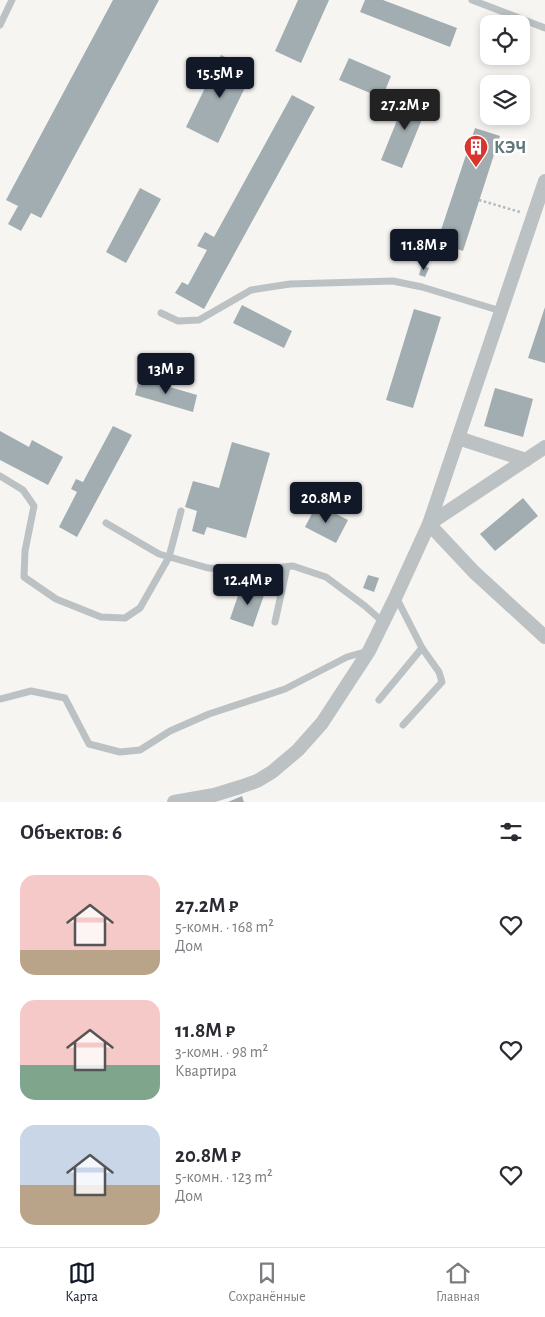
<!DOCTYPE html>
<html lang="ru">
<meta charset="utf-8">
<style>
body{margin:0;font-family:"Alegreya Sans",sans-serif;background:#f7f7f7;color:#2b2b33;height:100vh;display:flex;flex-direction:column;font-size:19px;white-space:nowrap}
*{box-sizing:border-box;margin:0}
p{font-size:16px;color:#7c7c81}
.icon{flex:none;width:28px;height:28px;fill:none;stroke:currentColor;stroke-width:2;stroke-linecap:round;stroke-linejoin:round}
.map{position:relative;height:802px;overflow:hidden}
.sheet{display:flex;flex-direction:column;background:#fff;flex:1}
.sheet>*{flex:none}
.buttons{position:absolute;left:480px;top:15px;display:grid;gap:10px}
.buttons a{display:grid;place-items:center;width:50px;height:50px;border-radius:10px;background:#fff;box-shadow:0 2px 8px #0003;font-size:25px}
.price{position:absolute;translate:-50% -42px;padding:0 11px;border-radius:5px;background:#111827;color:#fff;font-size:16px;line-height:32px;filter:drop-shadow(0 1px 2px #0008)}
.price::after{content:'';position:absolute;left:50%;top:30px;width:15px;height:11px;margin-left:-8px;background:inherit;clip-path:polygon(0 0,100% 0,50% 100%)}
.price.selected{background:#222;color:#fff}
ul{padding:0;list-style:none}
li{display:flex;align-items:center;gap:15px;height:125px;padding:0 20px}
li span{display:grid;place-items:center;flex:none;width:140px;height:100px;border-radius:15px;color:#555}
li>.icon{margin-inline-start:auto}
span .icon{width:60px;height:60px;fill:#fffc;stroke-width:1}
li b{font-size:21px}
h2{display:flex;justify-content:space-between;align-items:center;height:60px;padding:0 20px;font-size:21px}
.menu{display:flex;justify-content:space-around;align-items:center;height:70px;border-top:1px solid #e1e1e2;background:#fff;font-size:14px;color:#7c7c81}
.menu a{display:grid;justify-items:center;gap:2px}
.menu .selected{color:#111827}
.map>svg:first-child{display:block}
.building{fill:#a1adb0}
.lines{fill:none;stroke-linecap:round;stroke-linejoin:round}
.path{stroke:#b5b9bb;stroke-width:2.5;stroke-dasharray:2.5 2.5;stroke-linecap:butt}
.lane{stroke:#bcc2c4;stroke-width:7}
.street{stroke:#bcc2c4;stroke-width:14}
.labels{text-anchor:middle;stroke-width:5;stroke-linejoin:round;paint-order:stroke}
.poi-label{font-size:18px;font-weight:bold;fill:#62767c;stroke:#fff;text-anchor:start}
</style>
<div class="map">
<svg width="545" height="802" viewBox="0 0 545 802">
<rect width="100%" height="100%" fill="#f6f5f2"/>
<g class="building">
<polygon points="113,0 159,0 41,218 31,213 21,231 8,224 18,206 6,200"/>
<polygon points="298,0 329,0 301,63 275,51"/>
<polygon points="365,0 383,0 457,28 450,47 360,12"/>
<polygon points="496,18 512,23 512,24 495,24"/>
<polygon points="221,55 253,71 218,143 186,127"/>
<polygon points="349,58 391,76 382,98 339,80"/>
<polygon points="408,93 429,102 402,168 381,160"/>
<polygon points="292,95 315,107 204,309 175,293 182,282 188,285 207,250 197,246 205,232 214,237"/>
<polygon points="475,128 500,136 463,251 437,242"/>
<polygon points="140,188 161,199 126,263 106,252"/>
<polygon points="422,265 429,268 425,277 419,275"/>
<polygon points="242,305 292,331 284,348 233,323"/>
<polygon points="545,307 545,363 528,358"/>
<polygon points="414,309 441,317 413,408 386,400"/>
<polygon points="139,378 197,395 193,412 135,395"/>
<polygon points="495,388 533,399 523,437 484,426"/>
<polygon points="113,426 132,435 77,537 59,527 77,492 71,489 76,479 83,482"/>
<polygon points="0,431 29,447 32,440 63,457 48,485 0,460"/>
<polygon points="232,442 270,453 246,538 207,527 204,535 192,531 197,511 185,507 193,481 219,488"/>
<polygon points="523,498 538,516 495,551 480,534"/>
<polygon points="317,504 348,520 336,543 305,527"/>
<polygon points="368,575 379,578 374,592 363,588"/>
<polygon points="242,584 265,592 253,627 230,619"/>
<polygon points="242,796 244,802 228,802"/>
</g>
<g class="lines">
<polyline class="path" points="479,200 520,212"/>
<g class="lane">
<polyline points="472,0 545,28"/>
<polyline points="0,25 12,0"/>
<polyline points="161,313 178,321 199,320 251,290 290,284 393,281 422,287 501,311"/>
<polyline points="0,476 23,490 34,506 25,551 24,577 56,599 101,617 125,618 140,608 169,557 181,511"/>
<polyline points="106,523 159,554 208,568 254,570 293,566 326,577 365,606 383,622"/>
<polyline points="396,597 422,648 439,672 442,682 403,725"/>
<polyline points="275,622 287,567"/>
<polyline points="0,699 31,691 65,698 89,744 120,752 140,750 170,731 209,714 285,689 347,657 368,651"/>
<polyline points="379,700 422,648"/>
</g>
<g class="street">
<polyline points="458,438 526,460"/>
<polyline points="429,524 474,572 545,637"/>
<polyline points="429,524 545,447"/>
<polyline points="174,802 214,795 240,787 257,781 272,772 298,750 322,723 369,651 396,596 429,524 545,181"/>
</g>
</g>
<defs>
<symbol id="building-pin" viewBox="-11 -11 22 30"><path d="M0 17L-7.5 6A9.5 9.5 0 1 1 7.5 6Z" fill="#d9352f" stroke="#fff"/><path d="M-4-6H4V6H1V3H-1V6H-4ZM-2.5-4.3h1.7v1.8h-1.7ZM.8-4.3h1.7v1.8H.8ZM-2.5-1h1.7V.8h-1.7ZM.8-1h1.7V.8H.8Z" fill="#fff"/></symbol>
</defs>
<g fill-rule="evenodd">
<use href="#building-pin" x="462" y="133" width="28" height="38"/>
</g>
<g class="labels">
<g class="poi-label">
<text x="494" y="153">КЭЧ</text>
</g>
</g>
</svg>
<div class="buttons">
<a><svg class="icon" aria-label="locate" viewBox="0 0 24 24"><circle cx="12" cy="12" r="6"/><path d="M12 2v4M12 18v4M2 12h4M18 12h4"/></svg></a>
<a><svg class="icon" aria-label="layers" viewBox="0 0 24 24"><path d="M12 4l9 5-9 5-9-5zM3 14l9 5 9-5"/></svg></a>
</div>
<b class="price" style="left:220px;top:99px">15.5M ₽</b>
<b class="price selected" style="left:405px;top:131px">27.2M ₽</b>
<b class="price" style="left:424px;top:271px">11.8M ₽</b>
<b class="price" style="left:166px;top:395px">13M ₽</b>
<b class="price" style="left:326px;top:524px">20.8M ₽</b>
<b class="price" style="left:248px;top:606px">12.4M ₽</b>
</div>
<section class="sheet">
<h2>Объектов: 6<svg class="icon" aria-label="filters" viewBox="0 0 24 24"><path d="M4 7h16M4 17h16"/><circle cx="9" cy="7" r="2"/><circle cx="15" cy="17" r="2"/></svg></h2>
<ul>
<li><span style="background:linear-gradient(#f6c9c9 75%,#b9a48a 0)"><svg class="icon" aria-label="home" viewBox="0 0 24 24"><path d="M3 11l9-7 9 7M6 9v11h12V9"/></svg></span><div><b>27.2M ₽</b><p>5-комн. · 168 m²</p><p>Дом</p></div><svg class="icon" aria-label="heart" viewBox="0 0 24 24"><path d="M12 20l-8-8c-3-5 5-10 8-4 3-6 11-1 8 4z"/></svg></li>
<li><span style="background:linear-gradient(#f6c9c9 65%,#7fa58c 0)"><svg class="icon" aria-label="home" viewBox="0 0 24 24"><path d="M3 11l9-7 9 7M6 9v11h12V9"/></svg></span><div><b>11.8M ₽</b><p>3-комн. · 98 m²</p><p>Квартира</p></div><svg class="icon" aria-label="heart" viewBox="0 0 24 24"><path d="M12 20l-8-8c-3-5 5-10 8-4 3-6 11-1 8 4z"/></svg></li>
<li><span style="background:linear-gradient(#c9d6e8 60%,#b9a48a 0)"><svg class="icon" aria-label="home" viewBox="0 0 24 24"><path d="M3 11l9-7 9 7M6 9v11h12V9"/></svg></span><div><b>20.8M ₽</b><p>5-комн. · 123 m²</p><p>Дом</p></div><svg class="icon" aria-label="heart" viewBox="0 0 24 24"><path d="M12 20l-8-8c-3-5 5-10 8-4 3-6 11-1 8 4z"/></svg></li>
</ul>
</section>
<nav class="menu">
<a class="selected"><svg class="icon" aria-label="map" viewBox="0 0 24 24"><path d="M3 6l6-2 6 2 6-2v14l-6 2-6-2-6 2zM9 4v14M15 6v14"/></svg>Карта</a>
<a><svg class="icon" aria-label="saved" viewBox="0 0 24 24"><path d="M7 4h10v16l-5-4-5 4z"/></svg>Сохранённые</a>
<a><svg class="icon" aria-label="home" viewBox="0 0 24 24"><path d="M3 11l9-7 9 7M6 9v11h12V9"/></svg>Главная</a>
</nav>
